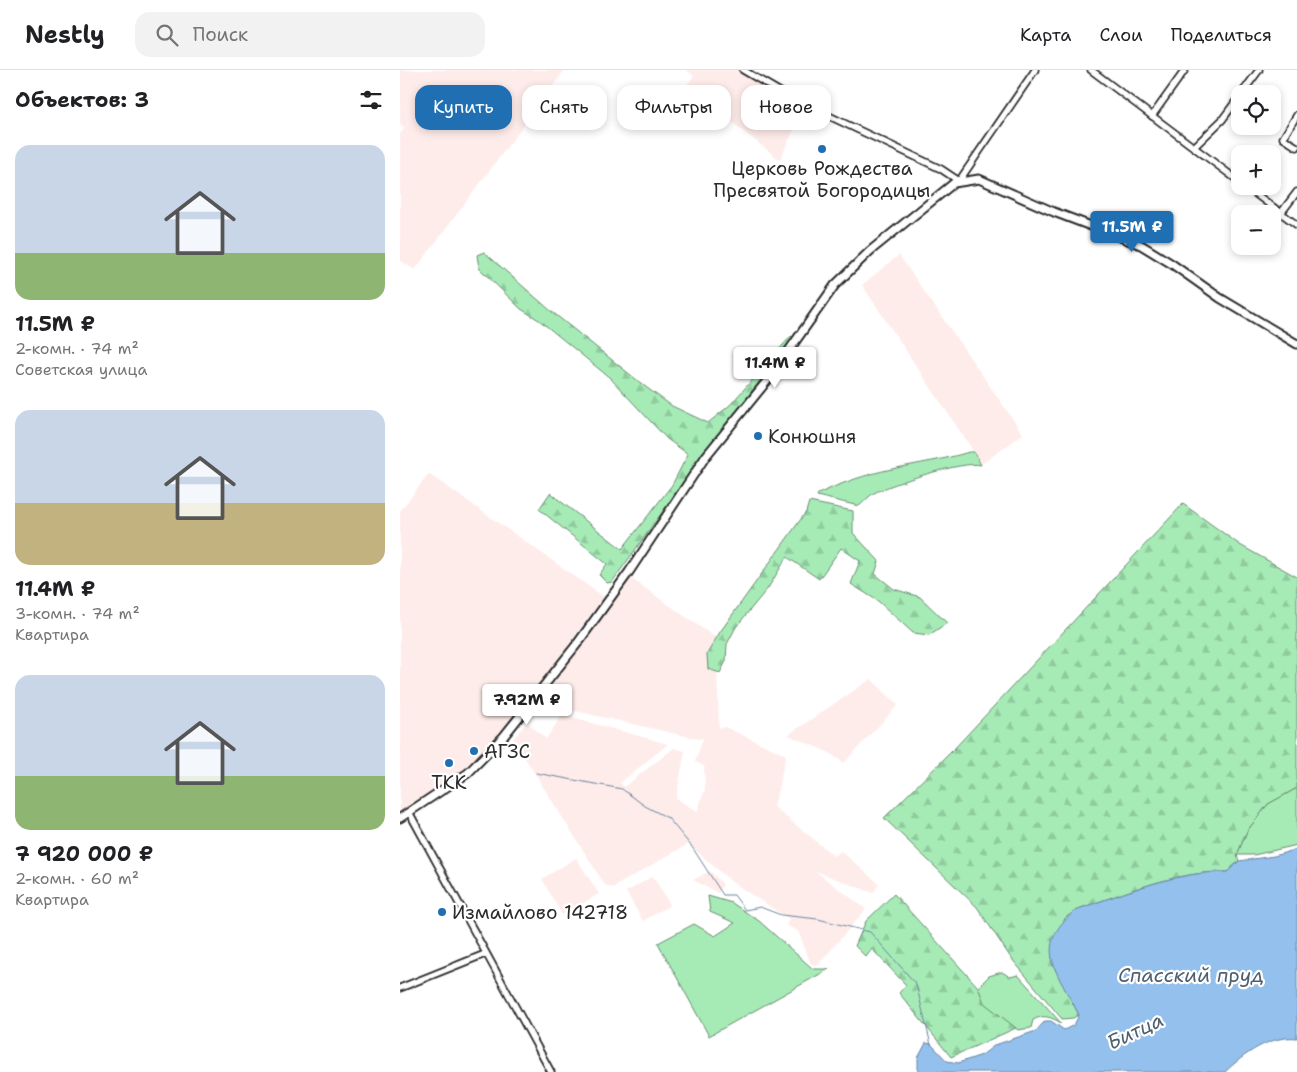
<!DOCTYPE html>
<html lang="ru">
<meta charset="utf-8">
<style>
body{margin:0;font-family:"Shantell Sans",sans-serif;background:#f2f2f2;color:#202124;height:100vh;display:flex;flex-direction:column;font-size:19px;white-space:nowrap}
*{box-sizing:border-box;margin:0}
p{font-size:16px;color:#757577}
.icon{flex:none;width:28px;height:28px;fill:none;stroke:currentColor;stroke-width:2;stroke-linecap:round;stroke-linejoin:round}
.map{position:relative;flex:1;overflow:hidden}
.panel{display:flex;flex-direction:column;background:#fff;width:400px}
.panel>*{flex:none}
.top-card{position:absolute;left:15px;top:15px;width:475px;height:45px;display:flex;gap:10px}
.tools{position:absolute;left:831px;top:15px;display:grid;gap:10px}
.tools a{display:grid;place-items:center;width:50px;height:50px;border-radius:10px;background:#fff;box-shadow:0 2px 8px #0003;font-size:25px}
.price{position:absolute;translate:-50% -42px;padding:0 11px;border-radius:5px;background:#fff;color:#222;font-size:16px;line-height:32px;filter:drop-shadow(0 1px 2px #0008)}
.price::after{content:'';position:absolute;left:50%;top:30px;width:15px;height:11px;margin-left:-8px;background:inherit;clip-path:polygon(0 0,100% 0,50% 100%)}
.price.on{background:#1f6fb2;color:#fff}
ul{padding:0;list-style:none}
li{display:grid;align-content:center;gap:10px;height:265px;padding:0 15px}
li span{display:grid;place-items:center;height:155px;border-radius:15px;color:#555}
li>.icon{margin-inline-start:auto}
span .icon{width:90px;height:90px;fill:#fffc;stroke-width:1}
li b{font-size:21px}
h2{display:flex;justify-content:space-between;align-items:center;height:60px;padding:0 15px;font-size:21px}
.tag{padding:0 18px;border-radius:15px;background:#fff;box-shadow:0 2px 8px #0003;font-size:18px;line-height:45px}
.tag.on{background:#1f6fb2;color:#fff}
header{display:flex;align-items:center;gap:30px;box-sizing:border-box;height:70px;padding:0 25px;background:#fff;border-bottom:1px solid #e0e0e0}
header strong{font-size:24px}
nav{display:flex;gap:28px;margin-inline-start:auto;font-size:18px}
.search{width:350px;height:45px;background:#f2f2f2;display:flex;align-items:center;gap:12px;box-sizing:border-box;padding:0 18px;border-radius:15px;color:#757577;font-size:19px}
main{display:flex;flex:1;min-height:0}
.map>svg:first-child{display:block}
.built{fill:#feecea}
.green{fill:#a6ebb6;stroke:#688b70}
.forest{fill:url(#forest-firs);stroke:#688b70}
.water{fill:#93c0ed;stroke:#69849f}
.lines{fill:none;stroke-linecap:round;stroke-linejoin:round}
.stream{stroke:#69849f;stroke-width:1}
.minor-casing{stroke:#2b2b2b;stroke-width:9}
.tertiary-casing{stroke:#2b2b2b;stroke-width:11}
.minor{stroke:#fff;stroke-width:5.5}
.tertiary{stroke:#fff;stroke-width:7}
.poi-dot{fill:#1f6fb2;stroke:#fff;stroke-width:2}
.labels{text-anchor:middle;stroke-width:4.5;stroke-linejoin:round;paint-order:stroke}
.poi-label{font-size:19px;fill:#2b2b2b;stroke:#fff;text-anchor:start}
.water-label{font-size:20px;font-style:italic;fill:#4f5f6f;stroke:#fff}
</style>
<header>
<strong>Nestly</strong>
<div class="search"><svg class="icon" aria-label="search" viewBox="0 0 24 24"><circle cx="10" cy="10" r="6"/><path d="M15 15l6 6"/></svg>Поиск</div>
<nav><a>Карта</a><a>Слои</a><a>Поделиться</a></nav>
</header>
<main>
<section class="panel">
<h2>Объектов: 3<svg class="icon" aria-label="filters" viewBox="0 0 24 24"><path d="M4 7h16M4 17h16"/><circle cx="9" cy="7" r="2"/><circle cx="15" cy="17" r="2"/></svg></h2>
<ul>
<li><span style="background:linear-gradient(#c9d6e8 70%,#8fb573 0)"><svg class="icon" aria-label="home" viewBox="0 0 24 24"><path d="M3 11l9-7 9 7M6 9v11h12V9"/></svg></span><div><b>11.5M ₽</b><p>2-комн. · 74 m²</p><p>Советская улица</p></div></li>
<li><span style="background:linear-gradient(#c9d6e8 60%,#c2b280 0)"><svg class="icon" aria-label="home" viewBox="0 0 24 24"><path d="M3 11l9-7 9 7M6 9v11h12V9"/></svg></span><div><b>11.4M ₽</b><p>3-комн. · 74 m²</p><p>Квартира</p></div></li>
<li><span style="background:linear-gradient(#c9d6e8 65%,#8fb573 0)"><svg class="icon" aria-label="home" viewBox="0 0 24 24"><path d="M3 11l9-7 9 7M6 9v11h12V9"/></svg></span><div><b>7 920 000 ₽</b><p>2-комн. · 60 m²</p><p>Квартира</p></div></li>
</ul>
</section>
<div class="map">
<svg width="897" height="1002" viewBox="0 0 897 1002">
<defs>
<pattern id="forest-firs" width="22" height="20" patternUnits="userSpaceOnUse" patternTransform="scale(1.25)"><rect width="22" height="20" fill="#a6ebb6"/><path d="M5 1l3.5 6h-7zM16 11l3.5 6h-7z" fill="#8fca9d"/></pattern>
</defs>
<rect width="100%" height="100%" fill="#fff"/>
<filter id="ink" filterUnits="userSpaceOnUse"><feTurbulence type="fractalNoise" baseFrequency=".02" numOctaves="2"/><feDisplacementMap in="SourceGraphic" scale="10" xChannelSelector="R" yChannelSelector="G"/><feConvolveMatrix kernelMatrix="1 2 1 2 8 2 1 2 1" color-interpolation-filters="sRGB"/></filter>
<g filter="url(#ink)">
<g class="built">
<polygon points="0,0 165,0 15,200 0,190 0,64 5,58 0,54"/>
<polygon points="286,0 338,0 398,35 396,55 380,90 286,16 294,6"/>
<polygon points="499,185 623,364 582,394 462,215"/>
<polygon points="29,404 204,527 111,653 69,700 0,744 0,441"/>
<polygon points="229,507 316,568 319,658 325,657 386,685 374,737 434,786 441,781 479,814 473,823 415,801 466,839 418,895 411,894 398,861 386,855 389,849 332,812 288,774 212,818 205,815 113,669 127,652 146,669 162,645 268,674 220,713 224,717 274,678 285,681 276,728 297,742 305,719 304,696 295,692 303,668 299,669 140,633"/>
<polygon points="471,609 498,635 444,693 428,682 388,665"/>
<polygon points="176,788 199,824 162,845 142,809"/>
<polygon points="310,801 323,814 318,823 293,810"/>
<polygon points="253,806 270,835 243,851 226,822"/>
</g>
<g class="green">
<path d="M569,382H574L581,395C564,390 491,414 474,423C469,426 464,432 459,436L417,426L418,424C441,413 467,404 492,399C519,393 543,390 569,382Z"/>
<polygon points="897,718 897,775 854,785 837,785 847,761 868,734"/>
<polygon points="308,826 332,833 359,851 413,899 429,899 309,966 258,873 294,854 315,866 335,853 310,842"/>
<path d="M602,902L610,907L618,905L661,953C651,947 644,944 633,950L631,958L618,960L583,933L578,917L589,906Z"/>
</g>
<g class="forest">
<polygon points="84,182 151,241 247,318 272,336 308,353 330,335 391,266 393,268 320,362 212,512 207,513 199,505 207,494 139,439 150,423 222,479 272,415 288,384 267,369 210,308 139,250 121,239 79,198 77,185"/>
<polygon points="409,432 453,441 453,463 479,491 475,504 494,519 520,527 547,553 529,565 513,563 478,531 451,514 460,491 441,478 419,509 387,487 368,518 336,557 327,574 326,591 320,603 308,599 307,584 320,562 406,442"/>
<path d="M783,434L840,475L897,507V718L868,734L847,761L837,785L839,791L827,802C776,801 726,823 678,839L665,848L651,891L679,945L673,948L662,949L611,888L577,837L484,748L552,681Z"/>
<polygon points="494,824 578,917 584,933 616,958 551,987 499,923 506,915 472,879 466,887 455,876 466,851"/>
</g>
<path class="water" d="M897,779V968C870,965 844,984 825,1002H518V988L526,973L531,974L547,991L558,993L582,985L595,975L636,961L645,951H651L664,960L674,955L679,945C658,903 629,875 678,839C726,823 776,801 827,802L839,791L874,786Z"/>
<g class="lines">
<polyline class="stream" points="136,703 222,719 245,736 268,748 292,777 323,825 334,825 345,840 360,837 381,845 418,849 470,862 516,914 531,975"/>
<defs>
<g id="minor">
<polyline points="343,0 389,27 541,99 559,111 635,0"/>
<polyline points="691,0 840,112"/>
<polyline points="897,45 883,68 897,77"/>
<polyline points="752,46 785,0"/>
<polyline points="794,77 822,50 859,0"/>
<polyline points="845,116 897,155"/>
<polyline points="881,143 897,122"/>
<polyline points="9,742 151,1002"/>
<polyline points="0,918 85,884"/>
</g>
<polyline id="tertiary" points="0,748 68,703 104,666 177,574 229,502 306,386 371,306 435,215 470,181 554,113 579,109 654,142 741,175 772,194 820,228 897,274"/>
</defs>
<use href="#minor" class="minor-casing"/>
<use href="#tertiary" class="tertiary-casing"/>
<use href="#minor" class="minor"/>
<use href="#tertiary" class="tertiary"/>
</g>
</g>
<g class="poi-dot">
<circle cx="422" cy="79" r="5"/>
<circle cx="358" cy="366" r="5"/>
<circle cx="74" cy="681" r="5"/>
<circle cx="49" cy="693" r="5"/>
<circle cx="42" cy="842" r="5"/>
</g>
<g class="labels">
<g class="poi-label">
<text x="422" y="105" text-anchor="middle">Церковь Рождества<tspan x="422" dy="22">Пресвятой Богородицы</tspan></text>
<text x="368" y="373">Конюшня</text>
<text x="84" y="688">АГЗС</text>
<text x="49" y="719" text-anchor="middle">ТКК</text>
<text x="52" y="849">Измайлово 142718</text>
</g>
<g class="water-label">
<text x="791" y="912">Спасский пруд</text>
<text transform="translate(735 961) rotate(-25)" y="7">Битца</text>
</g>
</g>
</svg>
<div class="tools">
<a><svg class="icon" aria-label="locate" viewBox="0 0 24 24"><circle cx="12" cy="12" r="6"/><path d="M12 2v4M12 18v4M2 12h4M18 12h4"/></svg></a>
<a>+</a>
<a>−</a>
</div>
<b class="price on" style="left:732px;top:183px">11.5M ₽</b>
<b class="price" style="left:375px;top:319px">11.4M ₽</b>
<b class="price" style="left:127px;top:656px">7.92M ₽</b>
<div class="top-card">
<a class="tag on">Купить</a>
<a class="tag">Снять</a>
<a class="tag">Фильтры</a>
<a class="tag">Новое</a>
</div>
</div>
</main>
